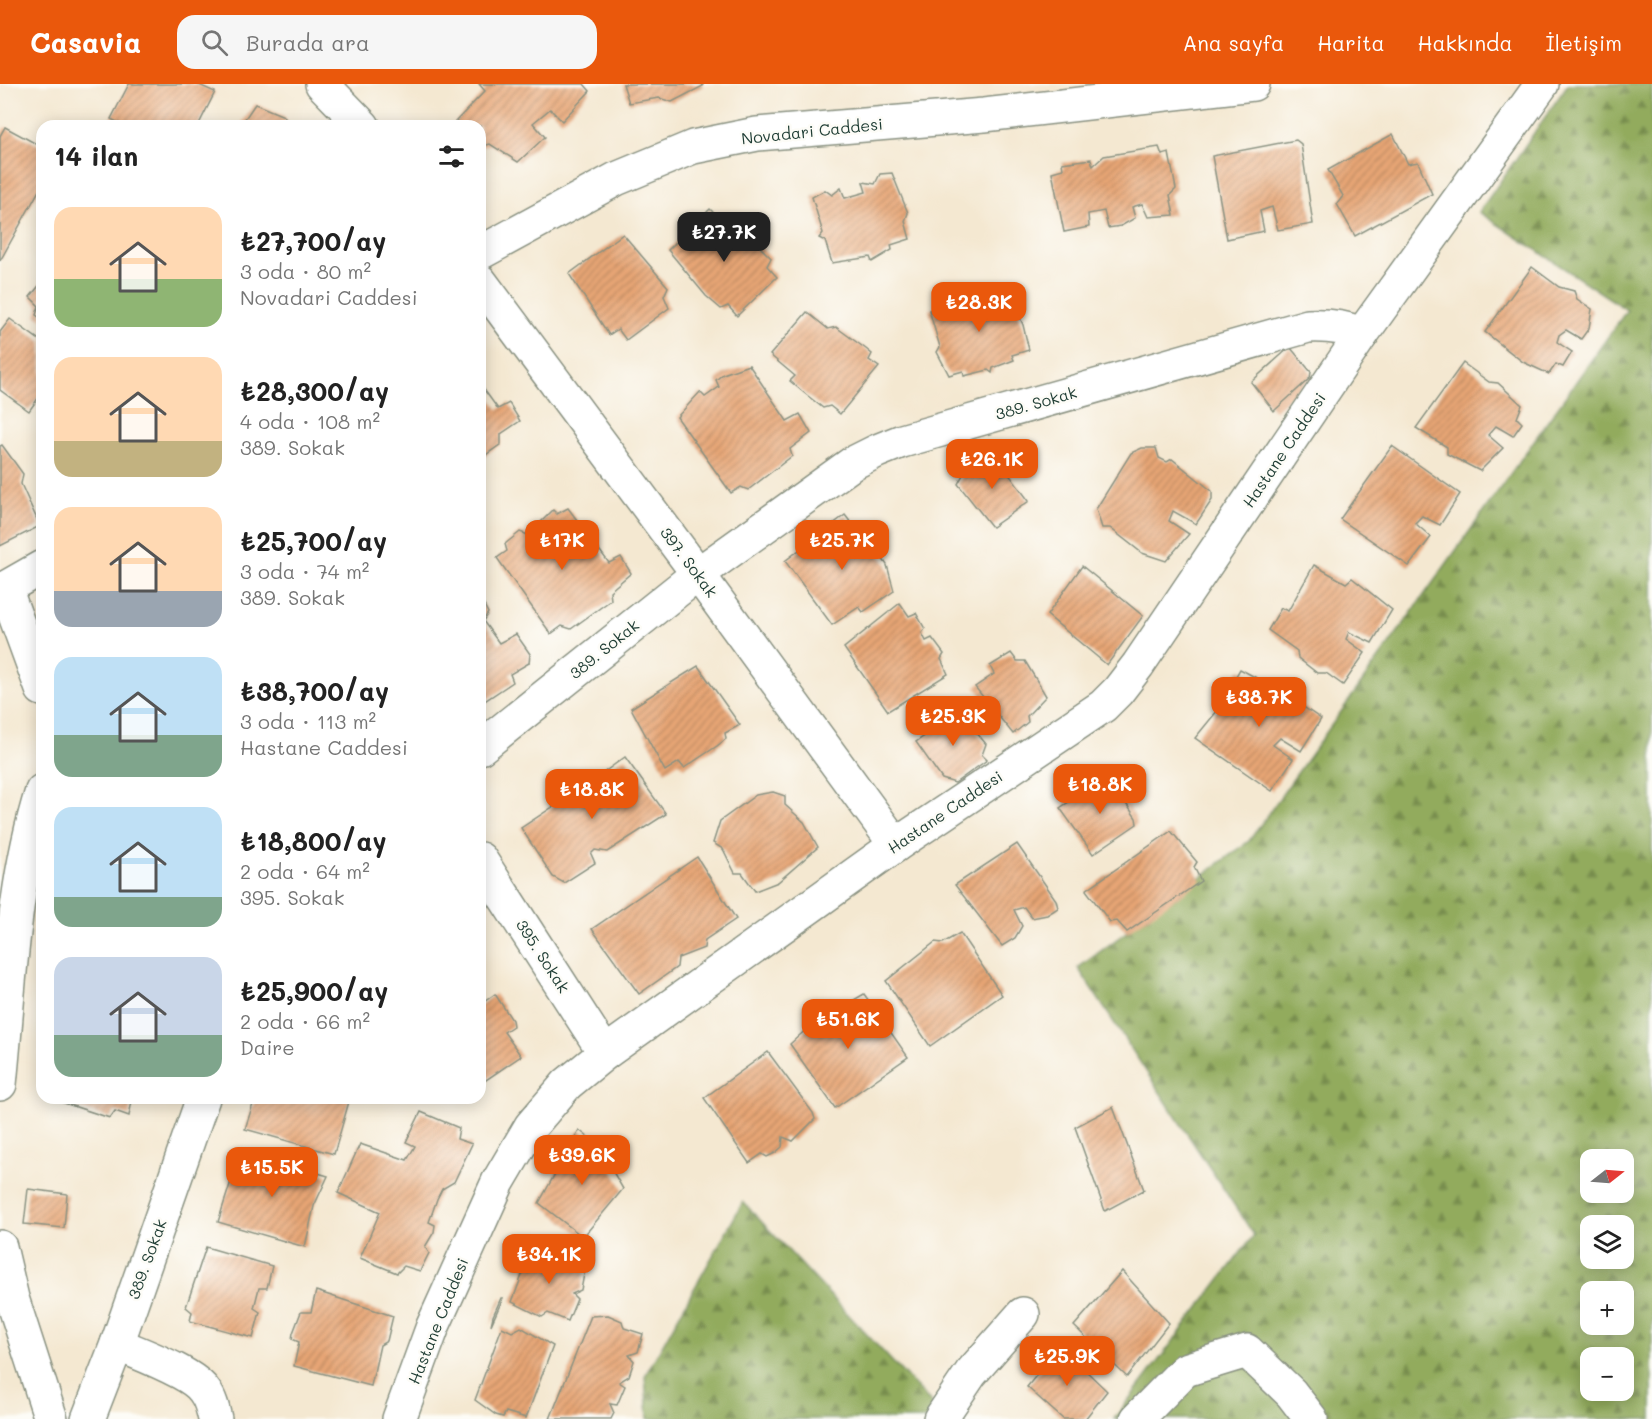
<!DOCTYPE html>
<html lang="tr">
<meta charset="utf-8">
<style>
body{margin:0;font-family:Mali,sans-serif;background:#f6f6f6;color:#222;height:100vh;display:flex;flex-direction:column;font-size:22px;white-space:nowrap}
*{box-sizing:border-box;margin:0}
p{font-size:20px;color:#767676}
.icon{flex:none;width:33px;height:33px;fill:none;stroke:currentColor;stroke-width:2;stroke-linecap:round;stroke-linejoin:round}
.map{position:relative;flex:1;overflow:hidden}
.details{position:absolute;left:36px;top:36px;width:450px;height:984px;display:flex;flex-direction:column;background:#fff;border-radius:18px;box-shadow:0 3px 15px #0003}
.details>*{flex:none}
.needle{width:39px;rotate:73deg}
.tools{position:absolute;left:1580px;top:1065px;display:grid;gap:12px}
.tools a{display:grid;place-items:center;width:54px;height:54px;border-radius:12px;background:#fff;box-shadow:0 3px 15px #0003;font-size:30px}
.price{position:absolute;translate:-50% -51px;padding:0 14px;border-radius:12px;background:#ea580c;color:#fff;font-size:20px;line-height:39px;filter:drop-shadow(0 2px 3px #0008)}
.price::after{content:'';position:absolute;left:50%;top:36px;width:18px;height:14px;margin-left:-9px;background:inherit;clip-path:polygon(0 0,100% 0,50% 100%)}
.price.on{background:#222;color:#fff}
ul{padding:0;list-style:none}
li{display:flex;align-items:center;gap:18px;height:150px;padding:0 18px}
li span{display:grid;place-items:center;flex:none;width:168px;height:120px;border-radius:18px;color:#555}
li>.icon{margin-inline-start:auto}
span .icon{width:72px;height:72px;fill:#fffc;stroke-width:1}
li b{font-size:26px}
h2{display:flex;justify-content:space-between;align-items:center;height:72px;padding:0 18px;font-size:26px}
header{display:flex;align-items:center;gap:36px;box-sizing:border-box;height:84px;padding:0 30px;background:#ea580c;color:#fff}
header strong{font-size:28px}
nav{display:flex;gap:33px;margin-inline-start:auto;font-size:21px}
.search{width:420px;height:54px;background:#f6f6f6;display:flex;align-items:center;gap:15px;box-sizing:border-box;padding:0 21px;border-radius:18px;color:#767676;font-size:22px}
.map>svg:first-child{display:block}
.forest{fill:url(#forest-firs);stroke:#587448;stroke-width:1.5;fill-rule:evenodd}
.building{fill:url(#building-hatch)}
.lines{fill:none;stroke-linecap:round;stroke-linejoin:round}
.minor-casing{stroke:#8a9282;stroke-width:36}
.minor{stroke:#fff;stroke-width:33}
.labels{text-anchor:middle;stroke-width:5;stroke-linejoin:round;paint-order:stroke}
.street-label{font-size:16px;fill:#1f3d34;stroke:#fdfcf7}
</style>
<header>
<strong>Casavia</strong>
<div class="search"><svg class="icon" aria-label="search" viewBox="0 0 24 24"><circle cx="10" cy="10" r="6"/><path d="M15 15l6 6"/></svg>Burada ara</div>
<nav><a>Ana sayfa</a><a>Harita</a><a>Hakkında</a><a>İletişim</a></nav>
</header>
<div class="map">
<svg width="1652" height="1335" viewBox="0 0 1652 1335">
<defs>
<pattern id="forest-firs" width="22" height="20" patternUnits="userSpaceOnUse" patternTransform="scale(1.5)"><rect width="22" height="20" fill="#92ab5d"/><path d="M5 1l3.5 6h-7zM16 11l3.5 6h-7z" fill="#778c4e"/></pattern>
<pattern id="building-hatch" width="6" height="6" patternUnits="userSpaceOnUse" patternTransform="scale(1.5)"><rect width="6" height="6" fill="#e7a575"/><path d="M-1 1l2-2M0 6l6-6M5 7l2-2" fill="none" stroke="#bb8861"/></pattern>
</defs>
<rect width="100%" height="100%" fill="#fdfcf7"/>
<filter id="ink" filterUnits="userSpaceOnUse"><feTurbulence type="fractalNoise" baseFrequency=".0167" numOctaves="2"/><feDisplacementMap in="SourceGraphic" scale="12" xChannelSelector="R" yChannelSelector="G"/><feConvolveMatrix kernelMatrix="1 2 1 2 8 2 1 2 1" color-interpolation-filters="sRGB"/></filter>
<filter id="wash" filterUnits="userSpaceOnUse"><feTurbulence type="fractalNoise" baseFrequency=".008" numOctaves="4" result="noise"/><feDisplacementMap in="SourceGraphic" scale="24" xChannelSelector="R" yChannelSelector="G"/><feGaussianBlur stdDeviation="1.35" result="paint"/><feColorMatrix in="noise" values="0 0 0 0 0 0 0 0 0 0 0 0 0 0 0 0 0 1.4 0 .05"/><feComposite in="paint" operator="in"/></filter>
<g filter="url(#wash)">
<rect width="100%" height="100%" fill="#f4e8d1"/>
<g class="forest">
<path d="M1568,0H1652V1335H1114L1254,1151L1078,884L1249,757L1627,226L1479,128ZM1590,1076H1623V1108H1590ZM1590,1142H1623V1174H1590ZM1590,1208H1623V1240H1590ZM1590,1274H1623V1306H1590Z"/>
<polygon points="743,1118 946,1335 648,1335 645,1292"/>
</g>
<g id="blocks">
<g class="building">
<polygon points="129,0 197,0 215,8 198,42 125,42 111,35"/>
<polygon points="479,0 584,0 590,7 562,37 550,25 533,39 545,53 518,78 490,60 480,63 480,42 458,42 455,38 485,7"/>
<polygon points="623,0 702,0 703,2 672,18 659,14 629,19"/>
<polygon points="255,20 284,32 289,42 240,42"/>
<polygon points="5,43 42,63 42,101 0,177 0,52"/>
<polygon points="1393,50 1408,80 1418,78 1432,110 1355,152 1337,120 1343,112 1328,86"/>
<polygon points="1296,56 1301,60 1313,140 1278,146 1272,123 1260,127 1264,147 1227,155 1212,72"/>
<polygon points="1159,63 1162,71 1169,69 1176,105 1170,111 1174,131 1148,133 1142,120 1132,123 1135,134 1121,142 1108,144 1104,127 1088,130 1089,143 1064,148 1052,88 1063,85 1062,79 1091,75 1093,82 1104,72"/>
<polygon points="892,89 908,129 905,137 910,155 891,161 892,166 872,178 870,173 832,179 825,157 819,154 823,149 812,113 825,106 832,111 841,104 845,114 866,108 863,98 875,100 880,90"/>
<polygon points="710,125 732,148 740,143 771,174 767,182 777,193 737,232 728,222 721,225 706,212 668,166"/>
<polygon points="623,150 668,203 664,212 669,224 626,256 618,245 609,251 569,190"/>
<polygon points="1532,183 1559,203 1574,207 1577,215 1592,225 1589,244 1581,255 1566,246 1559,251 1557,258 1572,268 1563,283 1556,280 1549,290 1523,278 1485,248"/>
<polygon points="42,198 42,235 36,231 39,222 30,213"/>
<polygon points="1008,202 1023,241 1029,266 1012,271 1014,276 993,284 992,289 988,286 964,292 963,287 949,291 937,268 940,263 929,226 959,217 962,225 981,220 978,211"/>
<polygon points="807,228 828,245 836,243 866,265 872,270 869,276 879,283 840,330 830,322 823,324 803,308 790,297 795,292 770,271"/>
<polygon points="10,235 42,258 42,309 29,327 0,306 0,248"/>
<polygon points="1290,263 1311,288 1310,294 1274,327 1251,298"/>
<polygon points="1463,279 1489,298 1498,299 1522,321 1517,334 1522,339 1513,352 1496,342 1488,351 1503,364 1480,387 1447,370 1447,363 1416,344"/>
<polygon points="749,281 787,337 800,330 811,349 790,365 792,372 748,406 741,403 731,409 677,333 700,308 705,313 719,303 716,296 723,290"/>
<polygon points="480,300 498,325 509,319 520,337 501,350 501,360 480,375"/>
<polygon points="2,361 23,390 21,400 40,442 0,462 0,362"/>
<polygon points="1392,362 1460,410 1440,441 1422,432 1415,439 1431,453 1409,482 1340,435"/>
<polygon points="1142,364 1156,364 1159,374 1167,378 1172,375 1212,407 1212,416 1196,440 1173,427 1169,437 1189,450 1166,477 1142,469 1110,444 1102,444 1096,425 1131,369"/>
<polygon points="993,369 1029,417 992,443 958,400 964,389"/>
<polygon points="568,424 609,479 621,473 631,489 610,507 611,516 571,545 562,542 551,550 497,474 507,467 505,460 520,448 528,451 553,426 557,430"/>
<polygon points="845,431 855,444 861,443 871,457 873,470 878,468 887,481 894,507 863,528 859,523 832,541 785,477"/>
<polygon points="1314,481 1346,499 1352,494 1392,526 1372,559 1349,548 1346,555 1365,569 1343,601 1326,589 1317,589 1298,574 1297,567 1268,546 1281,524 1288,527"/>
<polygon points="1082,482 1143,532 1107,581 1047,531"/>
<polygon points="900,519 909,532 916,529 925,545 922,549 926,557 932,554 944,570 941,575 948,590 888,627 844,564"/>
<polygon points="480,521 484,521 488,529 483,537 499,559 516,550 530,570 529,579 510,590 513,598 480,620"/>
<polygon points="1011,569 1017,577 1025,577 1046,612 1027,632 1028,638 1013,650 975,603 994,590 990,582"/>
<polygon points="698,582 740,641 725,649 726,655 717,662 684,684 679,678 665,687 631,624"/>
<polygon points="1240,585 1277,605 1280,600 1287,602 1304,615 1302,622 1321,635 1301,667 1280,654 1273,661 1293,675 1272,707 1195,654 1231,610 1229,604"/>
<polygon points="955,623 986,660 982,671 987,676 955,699 942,695 916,658 933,646 933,638"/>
<polygon points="625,673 666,730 607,768 595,766 591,770 595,779 564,799 553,793 521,744 557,720 558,710 572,701 579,706"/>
<polygon points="1107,692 1136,734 1137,740 1093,770 1060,724"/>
<polygon points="773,708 785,712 785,721 804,738 818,763 778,798 755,807 742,789 735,789 723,765 713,759 720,737 756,711"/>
<polygon points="1171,747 1197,778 1194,783 1201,797 1127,848 1117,837 1110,838 1086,806"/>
<polygon points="1017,760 1056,816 1058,824 1047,831 1032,834 1024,823 1014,826 1022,842 1015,854 1002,862 955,801"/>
<polygon points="697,773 736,835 705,856 704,864 678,874 677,883 639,910 592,845"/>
<polygon points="960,849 1002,911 930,962 886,897 935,858 943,859"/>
<polygon points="495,910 512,936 513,942 504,948 521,972 480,1000 480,921"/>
<polygon points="864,910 908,973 835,1024 790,960 810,942"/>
<polygon points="768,968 813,1029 815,1035 793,1057 783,1053 782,1063 775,1069 767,1073 762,1070 749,1079 704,1014"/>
<polygon points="60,1014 141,1014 140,1017 132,1017 129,1032 115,1027 110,1034 58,1017"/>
<polygon points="255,1014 350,1014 334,1070 245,1045"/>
<polygon points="1113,1023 1144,1106 1105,1127 1075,1043"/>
<polygon points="421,1028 459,1044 457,1055 472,1060 454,1098 442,1105 437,1115 429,1138 435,1141 434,1148 425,1163 429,1169 420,1187 404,1182 397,1189 360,1174 380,1128 338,1109 360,1060 407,1076 415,1062 406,1058"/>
<polygon points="579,1046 597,1060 623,1105 583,1153 539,1119"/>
<polygon points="241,1066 328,1092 314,1122 305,1163 218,1138"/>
<polygon points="28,1105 67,1110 64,1144 24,1140"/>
<polygon points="206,1163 272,1182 267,1204 259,1204 254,1224 260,1228 253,1254 190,1237 192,1228 186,1223"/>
<polygon points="532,1165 554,1168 564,1172 565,1178 585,1185 581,1206 572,1210 577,1215 568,1237 548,1229 542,1233 512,1218"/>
<polygon points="1122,1187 1169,1239 1127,1293 1074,1242"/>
<polygon points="316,1207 393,1232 387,1257 380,1261 371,1302 294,1282 299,1258 292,1255 293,1249 301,1228 311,1228"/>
<polygon points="501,1214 503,1214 491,1241 493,1232"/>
<polygon points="608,1231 622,1237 624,1244 643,1250 638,1268 629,1271 634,1277 629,1292 619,1298 625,1302 617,1321 610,1320 614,1329 611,1335 550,1335 591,1232"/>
<polygon points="502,1243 512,1248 521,1243 553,1262 526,1334 506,1328 503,1333 496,1331 475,1316"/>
<polygon points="1060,1262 1107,1307 1085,1335 1063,1335 1027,1303"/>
</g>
</g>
</g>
<g filter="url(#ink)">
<use href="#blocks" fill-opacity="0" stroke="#8a9282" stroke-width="1.5"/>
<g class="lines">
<defs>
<g id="minor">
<polyline points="322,0 363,42"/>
<polyline points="480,169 616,95 693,63 757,50 984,31 1253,0"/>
<polyline points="480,197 698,490 896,761"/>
<polyline points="5,504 42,605"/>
<polyline points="0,507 42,483"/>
<path d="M480,664L698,490L853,379L877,367L902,357L1308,242C1328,241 1344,243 1362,250"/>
<polyline points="480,775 605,969"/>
<path d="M0,1000C10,902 12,802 42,707"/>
<polyline points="0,1163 12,1214 51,1335"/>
<path d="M117,1260C139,1270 194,1289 205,1308C211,1316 213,1326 215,1335"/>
<polyline points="88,1335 117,1260 203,1014"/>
<polyline points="399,1335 433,1242 498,1098 531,1042 567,1000 605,969 896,761 1103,622 1118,607 1138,581 1362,250 1542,0"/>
<polyline points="940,1335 971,1289 1023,1230"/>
<polyline points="1137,1335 1185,1286 1247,1267 1291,1309 1311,1335"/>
</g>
</defs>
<use href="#minor" class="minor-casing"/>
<use href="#minor" class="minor"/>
</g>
</g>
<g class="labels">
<g class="street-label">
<text transform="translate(812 47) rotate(-6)" y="6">Novadari Caddesi</text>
<text transform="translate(1036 319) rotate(-16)" y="6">389. Sokak</text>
<text transform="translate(1284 366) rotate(-56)" y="6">Hastane Caddesi</text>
<text transform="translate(689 478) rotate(53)" y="6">397. Sokak</text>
<text transform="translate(604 565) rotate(-39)" y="6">389. Sokak</text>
<text transform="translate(945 728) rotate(-34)" y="6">Hastane Caddesi</text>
<text transform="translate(543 872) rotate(57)" y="6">395. Sokak</text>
<text transform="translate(147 1175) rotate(-70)" y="6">389. Sokak</text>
<text transform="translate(438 1237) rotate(-68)" y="6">Hastane Caddesi</text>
</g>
</g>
</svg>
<div class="tools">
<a><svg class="needle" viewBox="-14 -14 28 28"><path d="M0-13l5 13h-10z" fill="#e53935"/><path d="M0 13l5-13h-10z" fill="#767676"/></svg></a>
<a><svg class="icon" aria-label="layers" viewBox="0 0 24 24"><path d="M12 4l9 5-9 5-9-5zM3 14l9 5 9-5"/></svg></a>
<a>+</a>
<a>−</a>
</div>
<b class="price on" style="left:724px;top:179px">₺27.7K</b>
<b class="price" style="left:979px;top:249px">₺28.3K</b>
<b class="price" style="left:992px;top:406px">₺26.1K</b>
<b class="price" style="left:562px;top:487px">₺17K</b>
<b class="price" style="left:842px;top:487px">₺25.7K</b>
<b class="price" style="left:1259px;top:644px">₺38.7K</b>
<b class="price" style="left:953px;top:663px">₺25.3K</b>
<b class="price" style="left:1100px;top:731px">₺18.8K</b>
<b class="price" style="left:592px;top:736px">₺18.8K</b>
<b class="price" style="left:848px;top:966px">₺51.6K</b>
<b class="price" style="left:582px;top:1102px">₺39.6K</b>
<b class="price" style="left:272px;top:1114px">₺15.5K</b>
<b class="price" style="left:549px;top:1201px">₺34.1K</b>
<b class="price" style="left:1067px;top:1303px">₺25.9K</b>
<section class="details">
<h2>14 ilan<svg class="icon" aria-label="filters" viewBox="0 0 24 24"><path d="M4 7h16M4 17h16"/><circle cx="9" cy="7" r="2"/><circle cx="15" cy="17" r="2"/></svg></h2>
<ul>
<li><span style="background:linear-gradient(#ffd9b3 60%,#8fb573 0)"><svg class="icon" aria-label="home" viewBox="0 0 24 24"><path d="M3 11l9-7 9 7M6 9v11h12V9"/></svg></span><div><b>₺27,700/ay</b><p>3 oda · 80 m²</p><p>Novadari Caddesi</p></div></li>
<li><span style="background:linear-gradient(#ffd9b3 70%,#c2b280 0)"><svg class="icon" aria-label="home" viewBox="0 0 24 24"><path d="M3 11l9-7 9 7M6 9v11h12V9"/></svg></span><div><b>₺28,300/ay</b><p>4 oda · 108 m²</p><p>389. Sokak</p></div></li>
<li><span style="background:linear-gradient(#ffd9b3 70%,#9aa5b1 0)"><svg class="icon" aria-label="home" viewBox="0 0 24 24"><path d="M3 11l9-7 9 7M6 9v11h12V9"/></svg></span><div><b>₺25,700/ay</b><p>3 oda · 74 m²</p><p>389. Sokak</p></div></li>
<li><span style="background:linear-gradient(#bfe0f5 65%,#7fa58c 0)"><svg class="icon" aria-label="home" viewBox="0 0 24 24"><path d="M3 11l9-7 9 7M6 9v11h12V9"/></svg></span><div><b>₺38,700/ay</b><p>3 oda · 113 m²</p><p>Hastane Caddesi</p></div></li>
<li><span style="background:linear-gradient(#bfe0f5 75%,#7fa58c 0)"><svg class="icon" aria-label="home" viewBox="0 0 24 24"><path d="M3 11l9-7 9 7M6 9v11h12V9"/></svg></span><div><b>₺18,800/ay</b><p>2 oda · 64 m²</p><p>395. Sokak</p></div></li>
<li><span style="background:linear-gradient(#c9d6e8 65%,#7fa58c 0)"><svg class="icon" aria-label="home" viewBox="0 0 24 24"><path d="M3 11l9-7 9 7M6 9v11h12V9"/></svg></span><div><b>₺25,900/ay</b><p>2 oda · 66 m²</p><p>Daire</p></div></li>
</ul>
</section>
</div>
